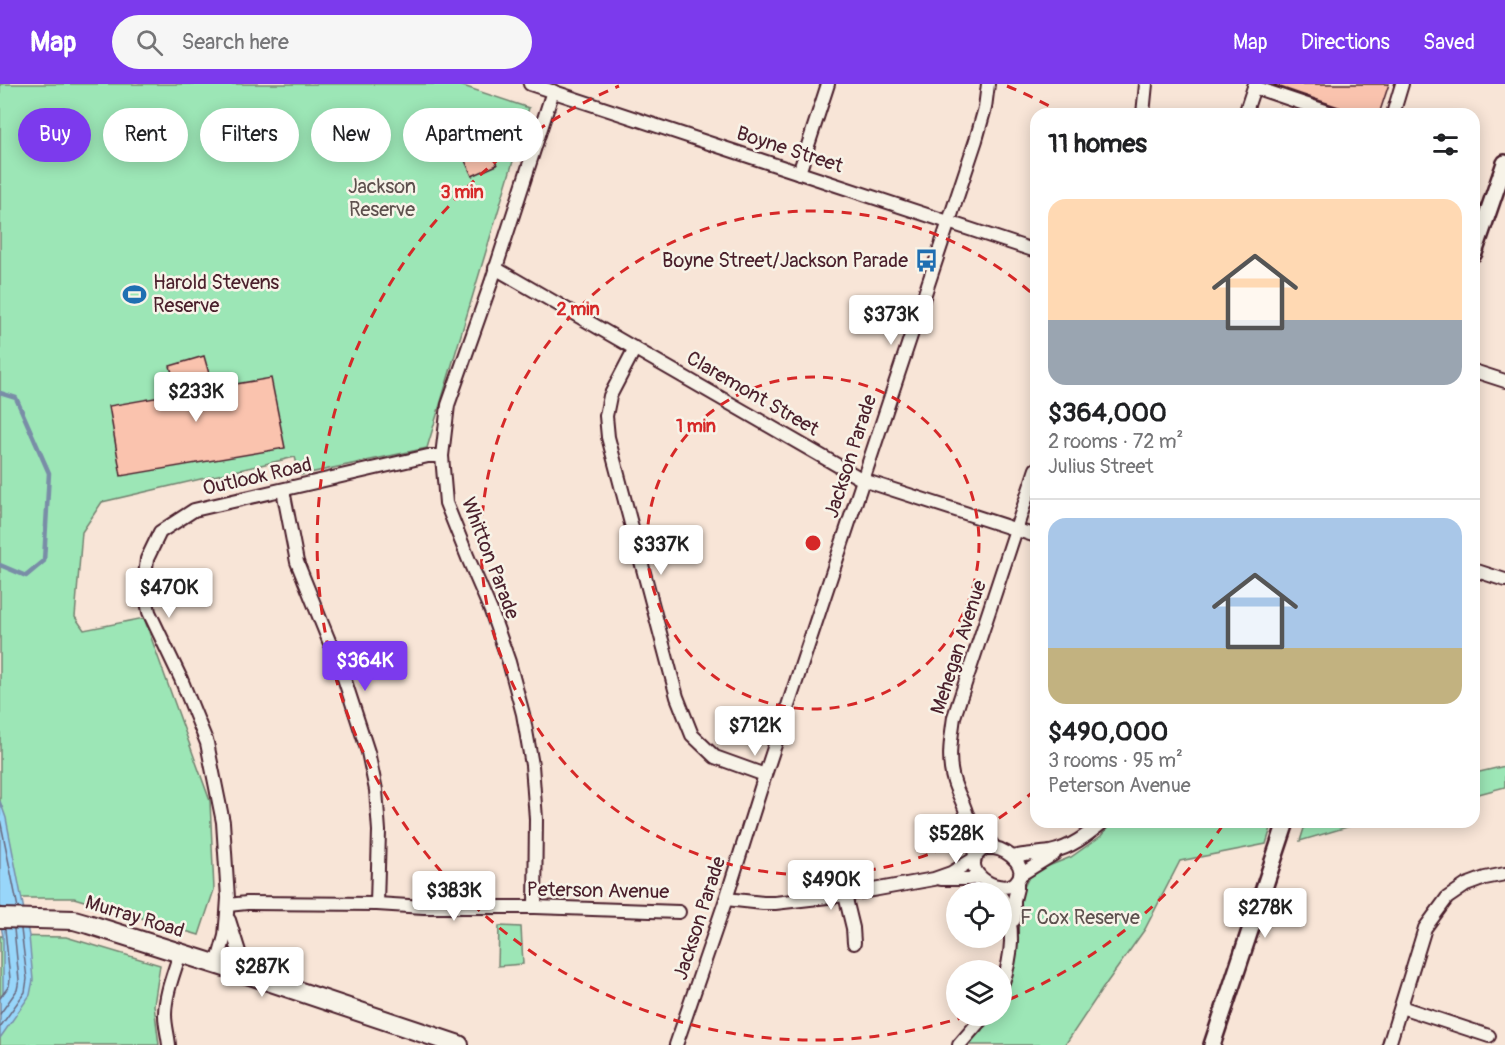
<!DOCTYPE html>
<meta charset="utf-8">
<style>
body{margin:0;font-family:Pangolin,sans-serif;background:#f6f6f6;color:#202124;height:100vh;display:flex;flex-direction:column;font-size:22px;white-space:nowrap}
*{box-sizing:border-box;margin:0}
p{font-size:20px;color:#757577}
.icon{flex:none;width:33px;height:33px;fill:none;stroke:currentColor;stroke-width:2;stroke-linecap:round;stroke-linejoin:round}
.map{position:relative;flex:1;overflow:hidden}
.side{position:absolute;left:1030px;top:24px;width:450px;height:720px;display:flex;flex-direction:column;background:#fff;border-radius:18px;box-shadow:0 3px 15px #0003}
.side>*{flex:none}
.top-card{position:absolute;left:18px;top:24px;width:570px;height:54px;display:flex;gap:12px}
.fabs{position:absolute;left:946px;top:798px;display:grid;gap:12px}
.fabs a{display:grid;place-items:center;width:66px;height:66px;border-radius:50%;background:#fff;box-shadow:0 3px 15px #0003;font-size:30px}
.price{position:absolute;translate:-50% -51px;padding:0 14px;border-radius:6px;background:#fff;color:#222;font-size:20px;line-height:39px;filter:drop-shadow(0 2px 3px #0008)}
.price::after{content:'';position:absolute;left:50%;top:36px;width:18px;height:14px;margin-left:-9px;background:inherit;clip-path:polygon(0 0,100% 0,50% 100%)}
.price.selected{background:#7c3aed;color:#fff}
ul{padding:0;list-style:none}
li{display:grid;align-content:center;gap:12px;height:318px;padding:0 18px}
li+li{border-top:2px solid #e0e0e0}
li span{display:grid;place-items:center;height:186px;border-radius:18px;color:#555}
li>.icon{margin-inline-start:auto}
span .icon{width:108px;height:108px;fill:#fffc;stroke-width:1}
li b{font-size:26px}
h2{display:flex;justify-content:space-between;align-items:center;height:72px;padding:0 18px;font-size:26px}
.tag{padding:0 21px;border-radius:27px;background:#fff;box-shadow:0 3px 15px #0003;font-size:21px;line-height:54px}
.tag.selected{background:#7c3aed;color:#fff}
header{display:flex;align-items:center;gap:36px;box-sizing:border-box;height:84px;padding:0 30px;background:#7c3aed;color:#fff}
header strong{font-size:28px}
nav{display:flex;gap:33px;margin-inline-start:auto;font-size:21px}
.search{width:420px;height:54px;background:#f6f6f6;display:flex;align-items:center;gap:15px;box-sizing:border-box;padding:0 21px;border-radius:33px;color:#757577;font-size:22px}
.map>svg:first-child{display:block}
.green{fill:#9ce6b6;stroke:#738270;stroke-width:1.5}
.water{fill:#98d6fa;stroke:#798da7;stroke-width:1.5}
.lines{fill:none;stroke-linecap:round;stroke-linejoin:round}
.shore{stroke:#69687e;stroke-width:1.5}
.stream{stroke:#798da7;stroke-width:4.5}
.building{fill:#fac3ae;stroke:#4a1f2b;stroke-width:1.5}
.minor-casing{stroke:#4a1f2b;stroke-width:16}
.tertiary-casing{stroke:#4a1f2b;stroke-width:20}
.secondary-casing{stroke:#4a1f2b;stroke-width:22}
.minor{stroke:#f7f3e8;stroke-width:12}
.tertiary{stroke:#f7f3e8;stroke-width:15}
.secondary{stroke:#f7f3e8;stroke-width:18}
.ring{fill:none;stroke:#d62828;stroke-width:3;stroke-dasharray:10 8}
.labels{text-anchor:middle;stroke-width:5;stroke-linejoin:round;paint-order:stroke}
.street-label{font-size:20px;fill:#4a1f2b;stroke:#f7f3e8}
.park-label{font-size:20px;fill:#5e514e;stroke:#f7f3e8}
.poi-label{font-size:20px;fill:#4a1f2b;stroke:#f7f3e8;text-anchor:end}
.centre{fill:#d62828;stroke:#f7f3e8;stroke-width:3}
.ring-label{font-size:18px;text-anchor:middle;font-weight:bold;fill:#d62828;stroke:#f7f3e8;stroke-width:5;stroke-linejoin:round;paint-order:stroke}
</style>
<header>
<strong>Map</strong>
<div class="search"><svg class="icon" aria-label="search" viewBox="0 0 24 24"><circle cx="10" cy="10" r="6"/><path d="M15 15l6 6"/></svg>Search here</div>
<nav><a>Map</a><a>Directions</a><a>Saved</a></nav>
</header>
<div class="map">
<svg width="1505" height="961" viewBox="0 0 1505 961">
<rect width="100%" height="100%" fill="#f8e5d7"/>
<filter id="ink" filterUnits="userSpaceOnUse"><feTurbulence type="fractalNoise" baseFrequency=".0167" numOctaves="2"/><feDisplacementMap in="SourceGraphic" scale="12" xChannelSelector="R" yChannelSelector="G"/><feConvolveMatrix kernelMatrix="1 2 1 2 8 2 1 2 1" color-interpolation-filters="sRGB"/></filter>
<g filter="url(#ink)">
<g class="green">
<polygon points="0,0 457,0 529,24 427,364 300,391 295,373 102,418 82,448 75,533 84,546 144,534 210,717 214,806 199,851 74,814 0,814"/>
<polygon points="1505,682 1505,703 1475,711 1475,689"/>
<polygon points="1112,738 1273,738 1266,760 1180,777 1145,845 1103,904 1065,961 968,961 995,932 1002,932 1002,916 1008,903 1015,880 1021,809 1028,795 1036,787 1071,773 1101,752"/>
<polygon points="1306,738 1364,738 1300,757"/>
<polygon points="499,842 521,843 523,880 498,882"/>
<polygon points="0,852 66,853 160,881 154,921 159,961 0,961"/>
</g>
<polygon class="water" points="0,717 6,734 29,852 33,896 30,911 0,954 0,914 3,910 3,852 0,837"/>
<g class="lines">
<g class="shore">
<polyline points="0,735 18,824"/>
<polyline points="0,914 9,902 10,895 5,845"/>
<polyline points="0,930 17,906 19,896 14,845"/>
<polyline points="0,943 25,908 27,895 21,845"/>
</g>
<polyline class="stream" points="0,309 16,314 49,389 44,477 26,492 0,481"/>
</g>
<g class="building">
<polygon points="1275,0 1389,0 1379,30 1359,30 1274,1"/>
<polygon points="479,39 497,81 472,92 453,50"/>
<polygon points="204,272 213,304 271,294 285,364 121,392 109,322 178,310 170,282"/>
</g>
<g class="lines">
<defs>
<g id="minor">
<polyline points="530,0 1036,167"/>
<polyline points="1254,3 1334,30"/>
<polyline points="1143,30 1146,0"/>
<polyline points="1245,30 1255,0"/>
<polyline points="1393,30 1402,0"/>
<polyline points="799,89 828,0"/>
<polyline points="495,184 863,396 1036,452"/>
<polyline points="635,264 610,312 606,332 608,353 677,613 692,651 715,673 765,691"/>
<polyline points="1474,287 1505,297"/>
<polyline points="283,406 297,478 344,594 368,668 376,706 379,747 377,820"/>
<polyline points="1474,486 1505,496"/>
<polyline points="970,734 995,764"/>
<path d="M985,764C988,764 991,764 994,764C1009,766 1031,785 1015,799C999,813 953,784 985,764Z"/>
<path d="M975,773C974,758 970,743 966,728C963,718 957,708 954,698C947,677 951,655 954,633L1036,385"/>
<path d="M1013,773C1025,770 1038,770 1050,768C1071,764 1087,751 1103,738"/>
<polyline points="1020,791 1054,770"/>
<polyline points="941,795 968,795 980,793"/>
<polyline points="845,811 853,844 854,859"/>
<path d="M1002,814C1016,841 1012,874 1002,901"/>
<polyline points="726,815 763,819 775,819 845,811 934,795 951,789 974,775"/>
<polyline points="228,821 247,819 377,820 424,823 535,823 679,828"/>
<polyline points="535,823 536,735 532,681 523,630 509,578 491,527 468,474 446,419 442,372 448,321 491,199 553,7"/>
<polyline points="229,836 240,871 253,892"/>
<polyline points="1014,836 1014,816 1017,804 1017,798"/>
<polyline points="217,881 225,852 227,829 228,814 223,738 207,659 181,595 149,528 144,501 147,475 160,448 194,426 428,372 442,372"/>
<polyline points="1401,923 1489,952"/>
<path d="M169,961C168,951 165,941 165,931C165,910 174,889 180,869"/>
<polyline points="676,961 726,815 765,691 976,56 985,24 988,0"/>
<polyline points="959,961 984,932"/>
<polyline points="1389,961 1425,844 1447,814 1466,801 1485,794 1505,790"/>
</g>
<g id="tertiary">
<polyline points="1474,169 1505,79"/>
<polyline points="1212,961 1286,738"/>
</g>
<polyline id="secondary" points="0,834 74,836 88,840 253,892 459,961"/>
</defs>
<use href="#minor" class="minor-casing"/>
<use href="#tertiary" class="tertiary-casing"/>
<use href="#secondary" class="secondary-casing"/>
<use href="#minor" class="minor"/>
<use href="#tertiary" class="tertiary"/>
<use href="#secondary" class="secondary"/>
</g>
</g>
<g class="ring">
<circle cx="813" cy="459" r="166"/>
<path d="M1035 706A332 332 0 1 1 1035 212"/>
<path d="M1223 741A497 497 0 0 1 1003 918M967 932A497 497 0 0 1 619 2M1007 2A497 497 0 0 1 1062 29"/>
</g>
<defs>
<symbol id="bus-bare" viewBox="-9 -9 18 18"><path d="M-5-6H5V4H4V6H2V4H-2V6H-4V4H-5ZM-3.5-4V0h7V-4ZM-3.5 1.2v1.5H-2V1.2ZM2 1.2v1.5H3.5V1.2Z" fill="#1f6fb2" stroke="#f7f3e8" stroke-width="2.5" paint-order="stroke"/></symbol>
<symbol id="stadium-bare" viewBox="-9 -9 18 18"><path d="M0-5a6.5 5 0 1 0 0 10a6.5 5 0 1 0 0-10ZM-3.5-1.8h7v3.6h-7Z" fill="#1f6fb2" stroke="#f7f3e8" stroke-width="2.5" paint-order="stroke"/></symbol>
</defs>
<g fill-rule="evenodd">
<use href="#bus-bare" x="910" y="160" width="33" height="33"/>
<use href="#stadium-bare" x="118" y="194" width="33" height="33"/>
</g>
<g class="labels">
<g class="street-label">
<text transform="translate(790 65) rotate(18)" y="7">Boyne Street</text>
<text transform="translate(753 309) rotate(30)" y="7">Claremont Street</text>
<text transform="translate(850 372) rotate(-72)" y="7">Jackson Parade</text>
<text transform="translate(257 392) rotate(-13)" y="7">Outlook Road</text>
<text transform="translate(491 474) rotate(69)" y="7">Whitton Parade</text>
<text transform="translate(958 563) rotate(-72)" y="7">Mehegan Avenue</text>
<text transform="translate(598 806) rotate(1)" y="7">Peterson Avenue</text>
<text transform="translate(135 832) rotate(17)" y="7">Murray Road</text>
<text transform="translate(699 834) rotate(-72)" y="7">Jackson Parade</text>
</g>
<g class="park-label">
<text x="382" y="109">Jackson<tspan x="382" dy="23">Reserve</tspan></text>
<text x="1080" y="840">F Cox Reserve</text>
</g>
<g class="poi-label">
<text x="908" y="183">Boyne Street/Jackson Parade</text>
<text x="153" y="205" text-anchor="start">Harold Stevens<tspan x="153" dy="23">Reserve</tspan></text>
</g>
</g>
<circle cx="813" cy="459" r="9" class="centre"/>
<g class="ring-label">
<text x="462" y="114">3 min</text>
<text x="578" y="231">2 min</text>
<text x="696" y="348">1 min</text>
</g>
</svg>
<div class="fabs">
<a><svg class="icon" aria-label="locate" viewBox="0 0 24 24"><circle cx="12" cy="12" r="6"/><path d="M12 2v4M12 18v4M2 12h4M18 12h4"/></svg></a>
<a><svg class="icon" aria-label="layers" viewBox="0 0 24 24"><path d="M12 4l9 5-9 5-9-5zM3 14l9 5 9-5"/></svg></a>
</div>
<b class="price" style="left:891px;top:262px">$373K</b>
<b class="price" style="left:196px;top:339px">$233K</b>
<b class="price" style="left:661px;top:492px">$337K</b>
<b class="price" style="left:169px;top:535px">$470K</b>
<b class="price selected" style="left:365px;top:608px">$364K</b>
<b class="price" style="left:755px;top:673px">$712K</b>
<b class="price" style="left:956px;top:781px">$528K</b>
<b class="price" style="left:831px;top:827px">$490K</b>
<b class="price" style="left:454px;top:838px">$383K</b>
<b class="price" style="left:1265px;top:855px">$278K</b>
<b class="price" style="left:262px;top:914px">$287K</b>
<div class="top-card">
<a class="tag selected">Buy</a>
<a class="tag">Rent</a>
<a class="tag">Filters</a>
<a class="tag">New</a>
<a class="tag">Apartment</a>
</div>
<section class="side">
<h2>11 homes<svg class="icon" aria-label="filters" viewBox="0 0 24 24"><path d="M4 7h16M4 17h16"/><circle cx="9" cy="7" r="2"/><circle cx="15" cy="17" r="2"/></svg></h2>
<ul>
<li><span style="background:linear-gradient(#ffd9b3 65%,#9aa5b1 0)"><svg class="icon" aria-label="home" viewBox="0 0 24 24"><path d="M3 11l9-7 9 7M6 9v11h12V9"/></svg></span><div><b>$364,000</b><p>2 rooms · 72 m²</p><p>Julius Street</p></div></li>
<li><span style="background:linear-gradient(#a9c7e8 70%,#c2b280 0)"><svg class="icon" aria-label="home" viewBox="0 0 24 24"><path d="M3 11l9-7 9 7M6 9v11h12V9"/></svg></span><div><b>$490,000</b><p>3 rooms · 95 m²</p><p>Peterson Avenue</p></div></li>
</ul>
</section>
</div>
